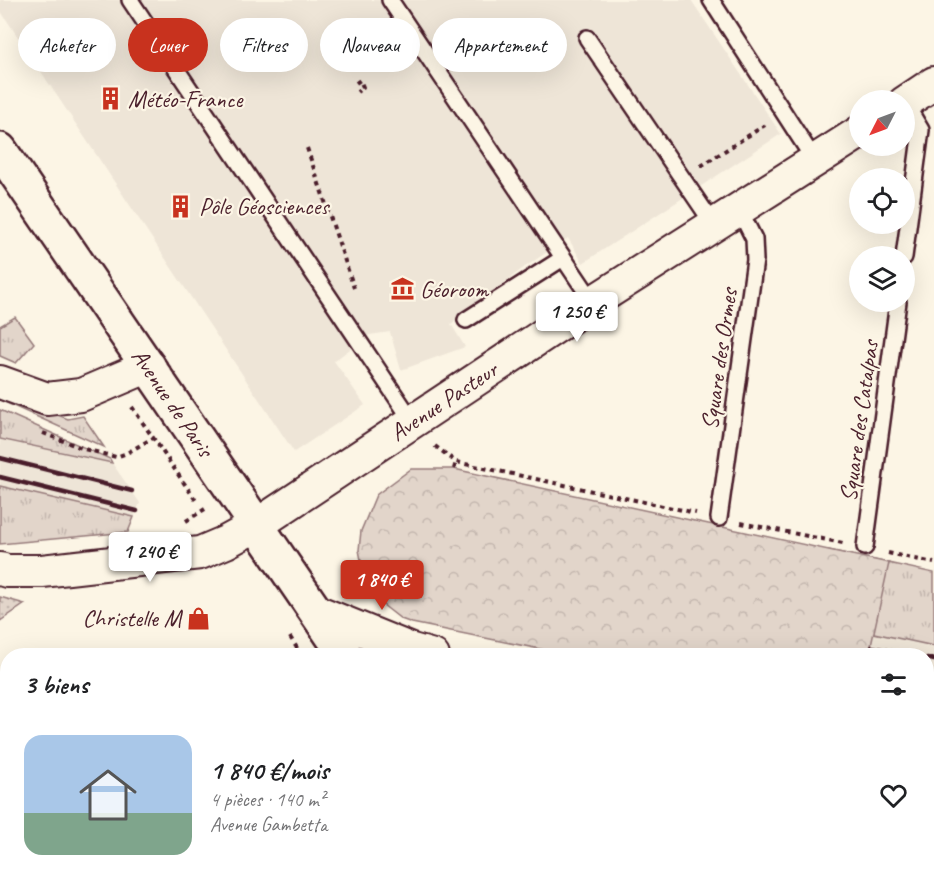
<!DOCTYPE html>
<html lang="fr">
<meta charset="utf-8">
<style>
body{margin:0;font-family:Caveat,sans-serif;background:#f2f2f2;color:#202124;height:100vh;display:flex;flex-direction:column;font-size:22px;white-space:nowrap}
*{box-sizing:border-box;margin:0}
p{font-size:20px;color:#757577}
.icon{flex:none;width:33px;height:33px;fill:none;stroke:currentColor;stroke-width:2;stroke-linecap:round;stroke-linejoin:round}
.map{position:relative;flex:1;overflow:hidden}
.drawer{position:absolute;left:0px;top:648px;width:934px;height:234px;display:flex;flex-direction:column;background:#fff;border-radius:24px 24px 0 0;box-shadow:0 6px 24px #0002}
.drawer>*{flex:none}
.hud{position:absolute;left:18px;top:18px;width:600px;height:54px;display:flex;gap:12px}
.needle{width:39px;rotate:228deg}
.buttons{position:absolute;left:849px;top:90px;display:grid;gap:12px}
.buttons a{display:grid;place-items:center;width:66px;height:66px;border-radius:50%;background:#fff;box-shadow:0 6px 24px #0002;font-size:30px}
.price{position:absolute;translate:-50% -51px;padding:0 14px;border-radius:6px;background:#fff;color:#222;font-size:20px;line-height:39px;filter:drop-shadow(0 2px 3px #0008)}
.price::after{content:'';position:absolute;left:50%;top:36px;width:18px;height:14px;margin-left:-9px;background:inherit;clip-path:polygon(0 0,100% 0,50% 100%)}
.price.active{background:#c8321e;color:#fff}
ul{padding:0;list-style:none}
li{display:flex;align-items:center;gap:18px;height:150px;padding:0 24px}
li span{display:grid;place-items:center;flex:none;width:168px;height:120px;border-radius:18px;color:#555}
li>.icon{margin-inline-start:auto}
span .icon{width:72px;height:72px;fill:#fffc;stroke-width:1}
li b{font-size:26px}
h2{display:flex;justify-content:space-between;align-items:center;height:72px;padding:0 24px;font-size:26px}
.chip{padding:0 21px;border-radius:27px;background:#fff;box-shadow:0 6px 24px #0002;font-size:21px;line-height:54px}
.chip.active{background:#c8321e;color:#fff}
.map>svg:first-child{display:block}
.built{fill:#eee5d7}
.grass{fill:url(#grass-tufts);stroke:#967a7a;stroke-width:1.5}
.park{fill:url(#park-crowns);stroke:#967a7a;stroke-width:1.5}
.garden{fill:url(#garden-dots);stroke:#967a7a;stroke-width:1.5}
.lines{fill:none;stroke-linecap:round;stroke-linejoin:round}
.lane-casing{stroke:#4a1f2b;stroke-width:20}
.street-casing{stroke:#4a1f2b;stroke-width:36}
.primary-casing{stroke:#4a1f2b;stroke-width:38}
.path{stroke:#4a1f2b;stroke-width:4;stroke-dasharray:4.5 4.5;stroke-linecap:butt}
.lane{stroke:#fcf5e5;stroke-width:15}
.street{stroke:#fcf5e5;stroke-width:32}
.primary{stroke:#fcf5e5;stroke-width:33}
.rail{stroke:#4a1f2b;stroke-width:4.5}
.labels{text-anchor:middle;stroke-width:4.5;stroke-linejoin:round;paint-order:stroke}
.poi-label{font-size:24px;fill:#4a1f2b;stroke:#fcf5e5;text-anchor:start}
.street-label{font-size:24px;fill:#4a1f2b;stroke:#fcf5e5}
</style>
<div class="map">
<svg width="934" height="882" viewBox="0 0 934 882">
<defs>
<pattern id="grass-tufts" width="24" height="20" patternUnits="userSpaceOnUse" patternTransform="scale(1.5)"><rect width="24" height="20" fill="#e2d5ca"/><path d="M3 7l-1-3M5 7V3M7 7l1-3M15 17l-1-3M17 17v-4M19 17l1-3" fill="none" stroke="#c3b6ae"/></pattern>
<pattern id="park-crowns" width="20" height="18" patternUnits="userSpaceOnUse" patternTransform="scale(1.5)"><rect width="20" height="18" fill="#e2d5ca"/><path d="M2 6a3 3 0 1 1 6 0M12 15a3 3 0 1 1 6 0" fill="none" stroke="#c3b6ae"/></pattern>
<pattern id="garden-dots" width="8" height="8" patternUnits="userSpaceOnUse" patternTransform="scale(1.5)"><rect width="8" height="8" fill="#e2d5ca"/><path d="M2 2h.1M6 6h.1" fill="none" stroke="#c3b6ae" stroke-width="1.8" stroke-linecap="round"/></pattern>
</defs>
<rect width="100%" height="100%" fill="#fcf5e5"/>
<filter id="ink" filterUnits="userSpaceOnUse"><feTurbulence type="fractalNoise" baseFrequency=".0167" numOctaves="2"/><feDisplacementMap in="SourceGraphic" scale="12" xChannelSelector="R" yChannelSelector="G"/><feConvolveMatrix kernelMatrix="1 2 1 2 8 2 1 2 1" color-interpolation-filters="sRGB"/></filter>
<g filter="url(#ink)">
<g class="built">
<polygon points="0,0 691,0 781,134 583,263 568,238 556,246 522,269 451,324 465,347 401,370 390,332 369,335 334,361 365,405 294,452 0,10"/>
<polygon points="0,424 82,455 112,463 140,503 128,532 0,544"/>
<polygon points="934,573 934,731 927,729 927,656 869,656 880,607"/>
</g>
<g class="grass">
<polygon points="15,317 34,343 16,363 0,356 0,326"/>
<polygon points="0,393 68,419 83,416 104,447 0,400"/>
<polygon points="0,410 110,459 112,463 0,439"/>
<polygon points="0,486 134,517 128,532 0,544"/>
<polygon points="829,550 934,573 934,646 874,633"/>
<polygon points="927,696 934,698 934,731 927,729"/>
</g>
<polygon class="park" points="411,469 454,469 889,563 869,655 569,655 412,623 401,619 383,605 369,589 363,570 359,550 361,531 376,495"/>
<polygon class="garden" points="0,597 25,604 0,621"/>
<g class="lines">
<defs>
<g id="lane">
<polyline points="130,0 413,422"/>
<polyline points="390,0 593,302"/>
<polyline points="711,0 815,161"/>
<polyline points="587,38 714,225"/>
<polyline points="904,257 921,130 905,103"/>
<polyline points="466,320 563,258"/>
<polyline points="719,518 755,260 754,239 739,209"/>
<polyline points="865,547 898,302"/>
</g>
<g id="street">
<polyline points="904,103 934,83"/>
<polyline points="0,382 47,399 81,395 149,366"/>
<path id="s1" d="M0,569L7,571H42L200,553L226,542L257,525L593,302L860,132"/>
<polyline points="316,611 412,650 433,656"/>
<polyline points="927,760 934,761"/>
</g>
<g id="primary">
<path id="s2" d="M0,150L346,656"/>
<polyline points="497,874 502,882"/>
</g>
</defs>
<use href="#lane" class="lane-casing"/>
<use href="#street" class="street-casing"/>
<use href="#primary" class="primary-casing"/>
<g class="path">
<polyline points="356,83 360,80 363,87 357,92"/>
<polyline points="307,148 354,288"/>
<polyline points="701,166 765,125"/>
<polyline points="132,407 197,502"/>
<polyline points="43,433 84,449 116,457 127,453 153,438"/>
<polyline points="435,446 456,462 696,513"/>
<polyline points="454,469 456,462"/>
<polyline points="186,521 205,509"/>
<polyline points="741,523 843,543"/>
<polyline points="888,553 934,563"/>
<polyline points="290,637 302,656"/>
<polyline points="450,874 455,882"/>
</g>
<use href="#lane" class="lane"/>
<use href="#street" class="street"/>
<use href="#primary" class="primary"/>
<g class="rail">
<polyline points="0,458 132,491"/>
<polyline points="0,477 137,511"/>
<polyline points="872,647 914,656"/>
<polyline points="927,658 934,660"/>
<polyline points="927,677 934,678"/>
</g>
</g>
</g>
<defs>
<symbol id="building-bare" viewBox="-9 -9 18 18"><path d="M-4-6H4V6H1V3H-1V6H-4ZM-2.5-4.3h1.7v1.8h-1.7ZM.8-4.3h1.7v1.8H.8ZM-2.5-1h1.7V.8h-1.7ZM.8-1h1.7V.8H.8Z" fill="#c8321e" stroke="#fcf5e5" stroke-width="2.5" paint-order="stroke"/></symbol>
<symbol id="museum-bare" viewBox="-9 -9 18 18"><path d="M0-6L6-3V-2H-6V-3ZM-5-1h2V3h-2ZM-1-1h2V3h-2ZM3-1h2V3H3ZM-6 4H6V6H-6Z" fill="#c8321e" stroke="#fcf5e5" stroke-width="2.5" paint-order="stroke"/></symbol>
<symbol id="shop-bare" viewBox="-9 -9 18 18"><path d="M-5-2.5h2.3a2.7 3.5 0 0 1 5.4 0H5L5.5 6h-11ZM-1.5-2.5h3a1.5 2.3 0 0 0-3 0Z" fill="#c8321e" stroke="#fcf5e5" stroke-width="2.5" paint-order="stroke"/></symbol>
</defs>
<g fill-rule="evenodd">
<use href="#building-bare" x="94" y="82" width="33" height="33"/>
<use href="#building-bare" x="164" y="190" width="33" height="33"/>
<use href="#museum-bare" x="386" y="272" width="33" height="33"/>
<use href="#shop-bare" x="182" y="602" width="33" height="33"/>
</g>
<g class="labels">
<g class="poi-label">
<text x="128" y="107">Météo-France</text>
<text x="199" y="214">Pôle Géosciences</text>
<text x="420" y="297">Géoroom</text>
<text x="181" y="626" text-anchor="end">Christelle M</text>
</g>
<g class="street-label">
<text transform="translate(719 359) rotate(-82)" y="8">Square des Ormes</text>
<text dy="8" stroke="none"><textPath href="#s1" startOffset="489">Avenue Pasteur</textPath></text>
<text dy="8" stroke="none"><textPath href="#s2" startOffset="306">Avenue de Paris</textPath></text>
<text transform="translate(859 421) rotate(-82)" y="8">Square des Catalpas</text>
</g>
</g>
</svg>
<div class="buttons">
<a><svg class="needle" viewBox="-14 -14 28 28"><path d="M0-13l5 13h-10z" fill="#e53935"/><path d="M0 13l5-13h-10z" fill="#757577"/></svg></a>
<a><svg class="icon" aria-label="locate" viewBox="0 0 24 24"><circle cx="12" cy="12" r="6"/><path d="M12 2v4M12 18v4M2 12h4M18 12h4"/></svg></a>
<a><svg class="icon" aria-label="layers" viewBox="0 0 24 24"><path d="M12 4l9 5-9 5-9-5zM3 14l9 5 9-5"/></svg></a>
</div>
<b class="price" style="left:577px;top:343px">1 250 €</b>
<b class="price" style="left:150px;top:583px">1 240 €</b>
<b class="price active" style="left:382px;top:611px">1 840 €</b>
<div class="hud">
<a class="chip">Acheter</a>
<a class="chip active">Louer</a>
<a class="chip">Filtres</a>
<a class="chip">Nouveau</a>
<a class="chip">Appartement</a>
</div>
<section class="drawer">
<h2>3 biens<svg class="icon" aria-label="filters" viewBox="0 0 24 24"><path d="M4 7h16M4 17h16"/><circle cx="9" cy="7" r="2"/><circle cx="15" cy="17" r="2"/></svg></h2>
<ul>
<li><span style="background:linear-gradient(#a9c7e8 65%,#7fa58c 0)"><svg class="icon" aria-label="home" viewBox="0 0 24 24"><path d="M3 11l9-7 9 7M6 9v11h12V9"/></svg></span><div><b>1 840 €/mois</b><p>4 pièces · 140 m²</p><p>Avenue Gambetta</p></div><svg class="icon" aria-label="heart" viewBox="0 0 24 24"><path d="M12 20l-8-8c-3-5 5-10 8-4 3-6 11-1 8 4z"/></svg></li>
</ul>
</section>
</div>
